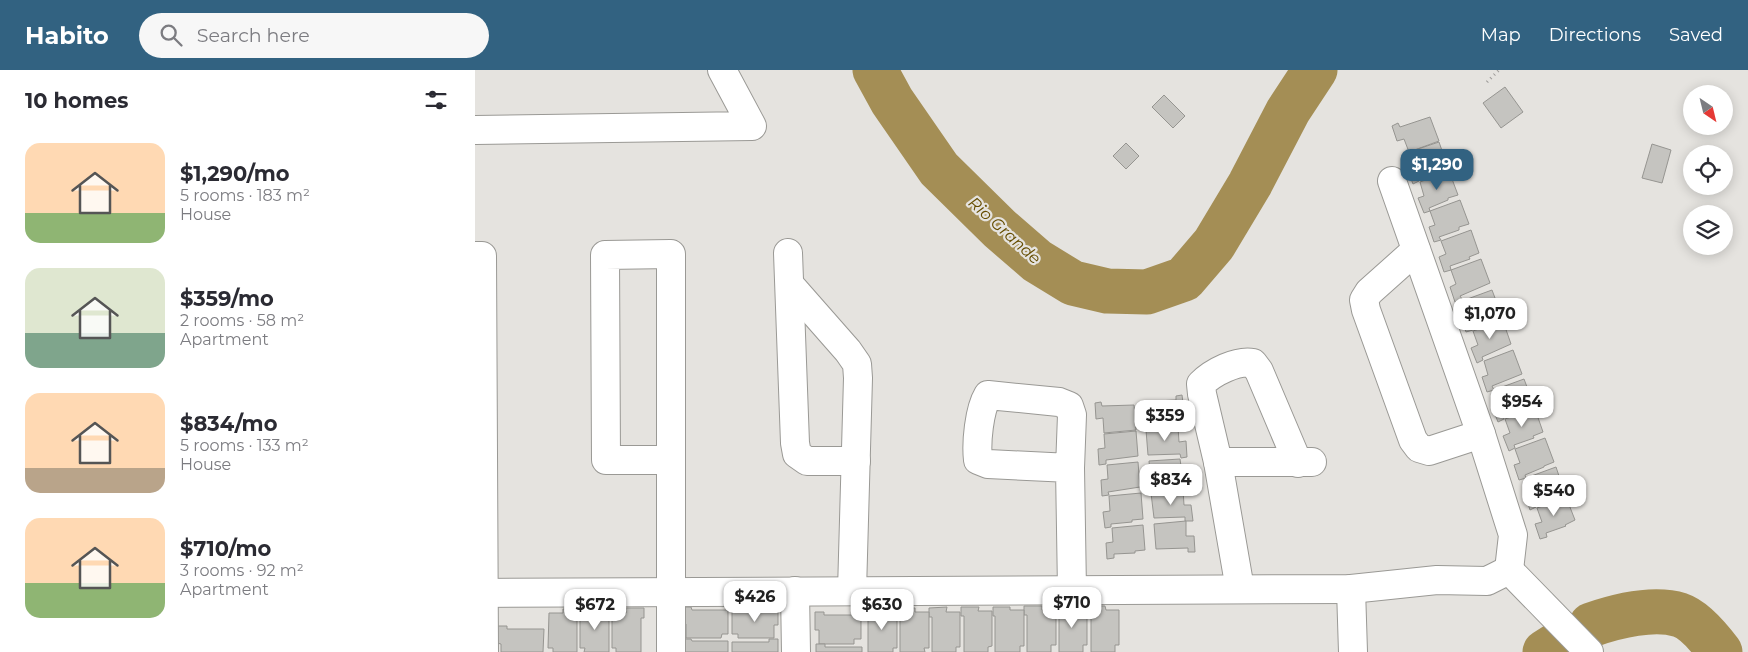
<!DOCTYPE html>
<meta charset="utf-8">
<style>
body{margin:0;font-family:Montserrat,sans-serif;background:#f7f7f7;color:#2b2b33;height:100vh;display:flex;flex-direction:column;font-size:19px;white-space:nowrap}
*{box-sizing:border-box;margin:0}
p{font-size:16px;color:#7c7c81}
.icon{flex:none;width:28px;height:28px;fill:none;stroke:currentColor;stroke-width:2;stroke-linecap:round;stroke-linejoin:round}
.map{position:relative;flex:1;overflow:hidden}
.drawer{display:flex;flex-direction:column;background:#fff;width:475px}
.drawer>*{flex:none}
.needle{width:32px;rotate:145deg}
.buttons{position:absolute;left:1208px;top:15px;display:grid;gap:10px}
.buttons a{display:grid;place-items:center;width:50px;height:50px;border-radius:50%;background:#fff;box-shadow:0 2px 12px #0003;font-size:25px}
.price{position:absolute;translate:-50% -42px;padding:0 11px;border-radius:10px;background:#fff;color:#222;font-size:16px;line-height:32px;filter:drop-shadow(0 1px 2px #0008)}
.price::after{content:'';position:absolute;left:50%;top:30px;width:15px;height:11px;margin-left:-8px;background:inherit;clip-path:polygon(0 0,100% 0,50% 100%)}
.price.selected{background:#326281;color:#fff}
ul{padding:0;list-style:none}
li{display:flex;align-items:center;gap:15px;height:125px;padding:0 25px}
li span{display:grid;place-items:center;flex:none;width:140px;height:100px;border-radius:15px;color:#555}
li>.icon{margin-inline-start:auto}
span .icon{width:60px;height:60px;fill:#fffc;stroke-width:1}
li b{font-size:21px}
h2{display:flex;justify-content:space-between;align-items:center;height:60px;padding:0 25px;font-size:21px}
header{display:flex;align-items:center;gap:30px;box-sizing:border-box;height:70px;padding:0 25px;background:#326281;color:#fff}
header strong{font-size:24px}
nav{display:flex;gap:28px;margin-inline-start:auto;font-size:18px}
.search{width:350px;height:45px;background:#f7f7f7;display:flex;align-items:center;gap:12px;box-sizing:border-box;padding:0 18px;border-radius:28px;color:#7c7c81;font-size:19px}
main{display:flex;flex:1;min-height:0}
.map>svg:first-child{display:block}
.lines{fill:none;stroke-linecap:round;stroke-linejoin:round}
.river{stroke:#a48e55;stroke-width:45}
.building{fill:#c5c4c0;stroke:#969591}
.street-casing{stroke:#9a9995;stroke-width:30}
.path{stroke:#9d9b98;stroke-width:3;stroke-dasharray:1 4;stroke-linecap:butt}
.street{stroke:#fff;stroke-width:28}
.labels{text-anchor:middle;stroke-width:4.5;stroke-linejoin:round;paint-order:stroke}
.water-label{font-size:16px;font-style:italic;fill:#654d01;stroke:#e5e3df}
</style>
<header>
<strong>Habito</strong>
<div class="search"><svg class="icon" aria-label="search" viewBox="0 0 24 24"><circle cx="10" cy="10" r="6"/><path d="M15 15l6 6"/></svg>Search here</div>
<nav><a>Map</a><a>Directions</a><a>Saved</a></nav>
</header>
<main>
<section class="drawer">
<h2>10 homes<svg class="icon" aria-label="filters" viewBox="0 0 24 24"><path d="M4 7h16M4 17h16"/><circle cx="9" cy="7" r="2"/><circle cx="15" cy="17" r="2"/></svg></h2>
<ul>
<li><span style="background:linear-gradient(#ffd9b3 70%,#8fb573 0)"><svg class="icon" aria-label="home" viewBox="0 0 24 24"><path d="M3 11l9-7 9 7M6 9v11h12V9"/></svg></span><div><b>$1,290/mo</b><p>5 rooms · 183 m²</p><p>House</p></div></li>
<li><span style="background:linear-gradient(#dfe7d0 65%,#7fa58c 0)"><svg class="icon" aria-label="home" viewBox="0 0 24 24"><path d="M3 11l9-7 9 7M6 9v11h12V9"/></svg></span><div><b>$359/mo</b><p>2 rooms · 58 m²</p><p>Apartment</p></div></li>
<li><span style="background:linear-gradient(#ffd9b3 75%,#b9a48a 0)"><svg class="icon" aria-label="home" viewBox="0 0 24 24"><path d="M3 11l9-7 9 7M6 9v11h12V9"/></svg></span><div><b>$834/mo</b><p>5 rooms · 133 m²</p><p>House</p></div></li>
<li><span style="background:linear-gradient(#ffd9b3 65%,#8fb573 0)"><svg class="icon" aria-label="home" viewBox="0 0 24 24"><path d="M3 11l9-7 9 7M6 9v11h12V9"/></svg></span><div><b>$710/mo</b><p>3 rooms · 92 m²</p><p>Apartment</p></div></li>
</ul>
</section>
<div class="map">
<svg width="1273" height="582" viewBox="0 0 1273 582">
<rect width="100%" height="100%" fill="#e5e3df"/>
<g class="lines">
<g class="river">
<polyline points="400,0 417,31 464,99 525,159 562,191 598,213 632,221 672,222 709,209 739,174 775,114 813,41 840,0"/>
<path d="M1116,555C1142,546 1179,537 1205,545C1220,550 1236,570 1245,582"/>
<polyline points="1070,582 1081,575"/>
</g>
</g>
<g class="building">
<polygon points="1030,17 1048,42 1026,58 1008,33"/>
<polygon points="689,25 710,46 698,58 677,37"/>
<polygon points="955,47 964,71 934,82 929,69 922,71 917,56 923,53 925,57"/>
<polygon points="964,72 972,95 943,108 944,111 938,114 932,99 939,96 934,82"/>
<polygon points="651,73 664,86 651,99 638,86"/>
<polygon points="1177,74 1196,80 1187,113 1167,108"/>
<polygon points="974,101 983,125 973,128 973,130 954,138 955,141 949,143 943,128 949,126 945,112"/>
<polygon points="985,130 994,154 984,157 984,160 964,167 966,170 959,172 954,157 960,155 955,141"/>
<polygon points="996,160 1004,183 994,187 995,189 975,196 976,200 969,202 964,187 971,184 966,171"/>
<polygon points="1006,189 1015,213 985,226 987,229 980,232 975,217 981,214 976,200"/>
<polygon points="1017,220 1026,244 996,257 998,260 991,262 986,247 992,245 987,231"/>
<polygon points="1028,251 1036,274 1007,287 1008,290 1002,293 996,278 1003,275 998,261"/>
<polygon points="1038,280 1047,304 1017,316 1019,320 1012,322 1007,307 1013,305 1009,291"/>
<polygon points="1049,309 1058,333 1047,337 1048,339 1028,346 1029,349 1023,352 1017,337 1024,334 1019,320"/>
<polygon points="707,325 709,341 702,342 703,357 671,359 669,334 680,333 680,331 701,330 701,326"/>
<polygon points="626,332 627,336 659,335 661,360 629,363 628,348 621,349 620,333"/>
<polygon points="1060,339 1068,362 1058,366 1059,368 1039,375 1040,378 1034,381 1028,366 1035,363 1030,349"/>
<polygon points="703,357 704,372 711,371 712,387 706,388 705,384 673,385 671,360"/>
<polygon points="661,361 663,386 631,390 631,394 624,395 623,379 630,378 629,364"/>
<polygon points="1070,368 1079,392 1069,396 1069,397 1050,405 1051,408 1044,410 1039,395 1045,393 1040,379"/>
<polygon points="705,389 707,403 714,402 715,419 708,419 708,415 676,416 674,391"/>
<polygon points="663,392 665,417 633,422 634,425 627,426 626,410 633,409 632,395"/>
<polygon points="1081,397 1089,421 1079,425 1080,427 1060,434 1061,437 1055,440 1050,425 1056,422 1051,408"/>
<polygon points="708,420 709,435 716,435 718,451 710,451 710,447 679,448 676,423"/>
<polygon points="666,423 668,449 657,450 657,452 636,454 636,457 630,458 628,442 635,441 634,426"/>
<polygon points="1091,427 1100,450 1090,455 1091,456 1071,463 1072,467 1065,469 1060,454 1067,452 1062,438"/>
<polygon points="711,451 711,466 719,466 720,482 713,482 713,478 681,479 679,454"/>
<polygon points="668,455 670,480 660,481 660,483 639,484 639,488 632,489 631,473 638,472 637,458"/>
<polygon points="549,536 567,536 567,540 581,540 581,575 576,575 576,582 552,582 552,545 549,545"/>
<polygon points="581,536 598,536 598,540 612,540 612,575 608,575 608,582 584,582 584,545 581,545"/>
<polygon points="613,536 630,536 631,540 644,540 644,575 640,575 640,582 616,582 616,545 613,545"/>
<polygon points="207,537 216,537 217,540 253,540 253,564 247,564 246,568 211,568 211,554 207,554"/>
<polygon points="293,537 303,537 303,555 299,555 299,568 263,568 263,564 257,564 257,540 294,540"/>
<polygon points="472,537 471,542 485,542 485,577 481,577 481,582 457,582 457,547 454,547 454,538"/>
<polygon points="486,537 504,537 503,541 517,541 517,576 513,577 513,582 489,582 489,546 486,546"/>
<polygon points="518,537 535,537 535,540 549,540 549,576 545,576 545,582 520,582 520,546 518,546"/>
<polygon points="151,538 169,538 169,548 166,548 166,582 141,582 141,578 137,578 137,542 151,543"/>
<polygon points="391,538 408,539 408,542 422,542 422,578 418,578 418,582 393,582 393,548 391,548"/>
<polygon points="422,538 440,538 440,542 454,542 454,578 449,578 450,582 425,582 425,547 422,547"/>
<polygon points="88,539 105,539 105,548 102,548 102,582 78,582 78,578 73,578 74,543 88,543"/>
<polygon points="120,539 137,539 137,548 134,548 134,582 109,582 110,578 105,578 105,542 119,542"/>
<polygon points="340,542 349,542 349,545 386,545 386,569 379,569 379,574 344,574 344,560 340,560"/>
<polygon points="22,556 32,556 32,559 69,559 68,582 26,582 26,574 22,573"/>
<polygon points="207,569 216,569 217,571 253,571 253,582 207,582"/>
<polygon points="294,569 303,569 303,582 257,582 257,572 294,572"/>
<polygon points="341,574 350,574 350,577 387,577 387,582 341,582"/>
</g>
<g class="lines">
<defs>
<g id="street">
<polyline points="0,60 277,56 247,0"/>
<polyline points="917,111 1006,364 1038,465 1034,500"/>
<polyline points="941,180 894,222 889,230 891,240 938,370 944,378 954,381 1006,364"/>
<polyline points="313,183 320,373 322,384 332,391 381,391"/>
<polyline points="0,186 7,186 9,582"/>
<polyline points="315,215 373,281 382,294 383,308 377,521"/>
<polyline points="195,390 131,390 130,185 196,184 196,582"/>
<polyline points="743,392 837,392"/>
<path d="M595,398L513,394L503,390C501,373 504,340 513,325L584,332L594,336L597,345L595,398L597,520"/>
<polyline points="1034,500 1114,582"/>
<path d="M765,519L743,392L727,324L726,314C738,302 762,290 778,293L784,301L823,393"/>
<polyline points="876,519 878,582"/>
<polyline points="320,521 321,582"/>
<polyline points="0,523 876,519 962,510 1012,511 1034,500"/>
</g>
</defs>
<use href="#street" class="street-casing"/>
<polyline class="path" points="1012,12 1024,0"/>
<use href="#street" class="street"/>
</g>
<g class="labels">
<g class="water-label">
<text transform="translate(530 160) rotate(42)" y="6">Rio Grande</text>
</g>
</g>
</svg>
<div class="buttons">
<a><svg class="needle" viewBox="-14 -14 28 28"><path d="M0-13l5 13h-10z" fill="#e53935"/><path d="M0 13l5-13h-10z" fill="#7c7c81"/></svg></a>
<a><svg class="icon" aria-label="locate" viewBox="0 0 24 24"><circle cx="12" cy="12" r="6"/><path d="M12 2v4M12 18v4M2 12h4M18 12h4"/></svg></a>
<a><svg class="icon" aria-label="layers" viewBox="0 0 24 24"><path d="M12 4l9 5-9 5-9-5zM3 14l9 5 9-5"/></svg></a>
</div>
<b class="price selected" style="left:962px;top:121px">$1,290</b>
<b class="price" style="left:1015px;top:270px">$1,070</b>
<b class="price" style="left:1047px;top:358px">$954</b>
<b class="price" style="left:690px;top:372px">$359</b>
<b class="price" style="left:696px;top:436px">$834</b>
<b class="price" style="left:1079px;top:447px">$540</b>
<b class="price" style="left:280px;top:553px">$426</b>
<b class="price" style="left:597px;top:559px">$710</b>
<b class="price" style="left:120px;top:561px">$672</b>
<b class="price" style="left:407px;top:561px">$630</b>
</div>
</main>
